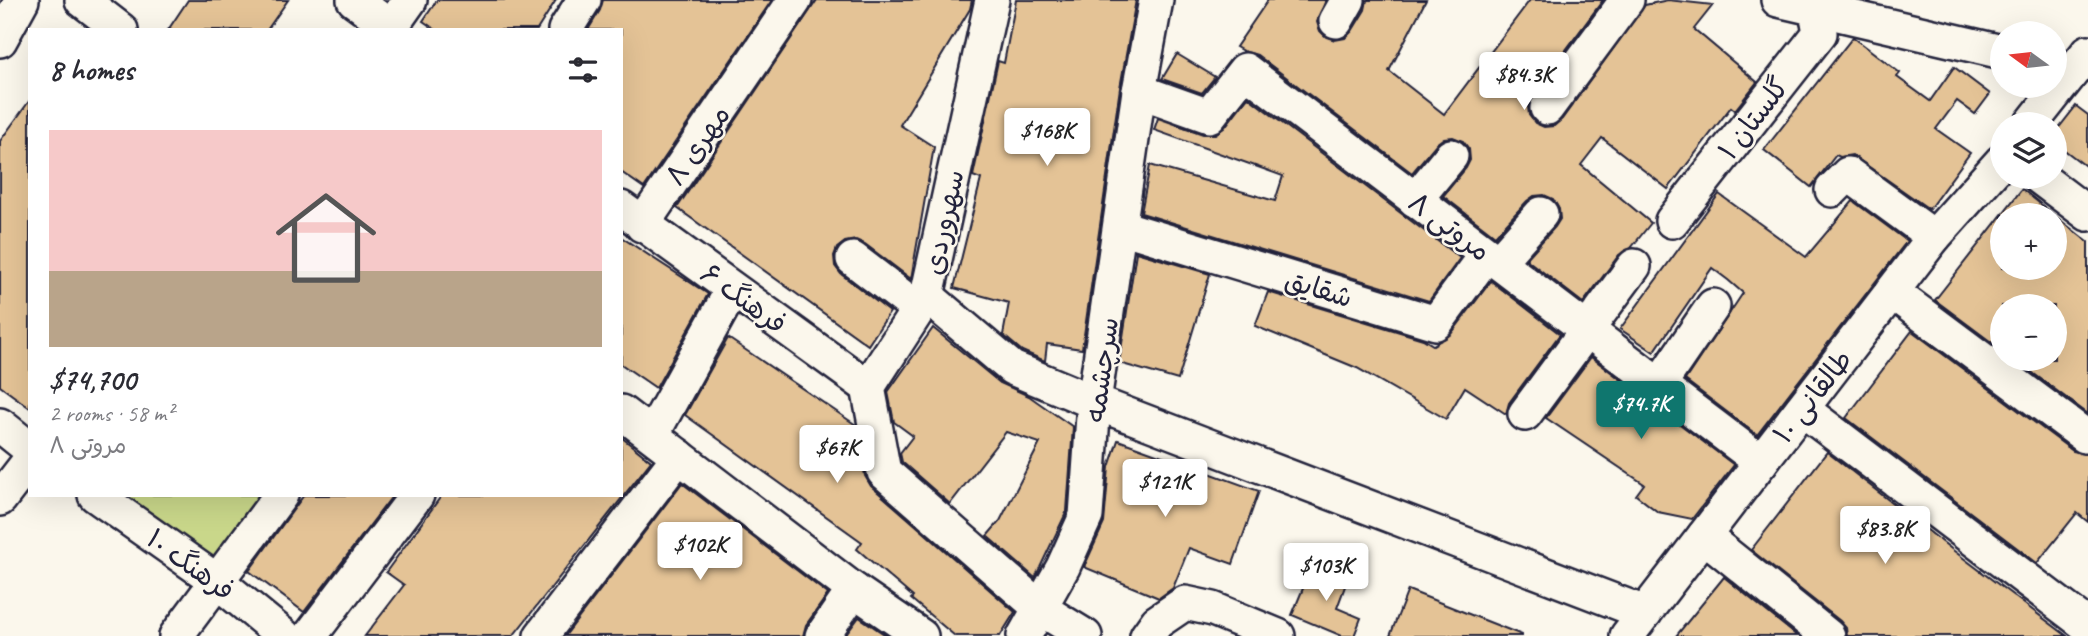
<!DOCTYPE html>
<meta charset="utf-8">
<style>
body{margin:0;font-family:Caveat,"Playpen Sans Arabic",sans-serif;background:#f2f2f3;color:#2b2b33;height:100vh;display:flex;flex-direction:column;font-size:26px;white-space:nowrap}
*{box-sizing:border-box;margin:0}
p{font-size:23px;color:#7c7c81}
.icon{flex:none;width:38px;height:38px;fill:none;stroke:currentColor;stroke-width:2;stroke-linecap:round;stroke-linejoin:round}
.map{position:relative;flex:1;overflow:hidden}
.details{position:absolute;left:28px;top:28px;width:595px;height:469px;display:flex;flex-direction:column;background:#fff;border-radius:0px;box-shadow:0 7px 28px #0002}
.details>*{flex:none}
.needle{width:46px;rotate:285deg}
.buttons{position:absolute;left:1990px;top:21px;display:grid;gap:14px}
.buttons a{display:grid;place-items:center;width:77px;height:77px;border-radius:50%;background:#fff;box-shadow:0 7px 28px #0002;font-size:35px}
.price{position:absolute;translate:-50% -60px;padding:0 16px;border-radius:7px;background:#fff;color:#222;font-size:23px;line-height:46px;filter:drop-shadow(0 2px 4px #0008)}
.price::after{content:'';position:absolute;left:50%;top:42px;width:21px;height:16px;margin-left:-10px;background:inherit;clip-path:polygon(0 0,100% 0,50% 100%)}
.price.current{background:#0f766e;color:#fff}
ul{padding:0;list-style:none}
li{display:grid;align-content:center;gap:14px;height:371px;padding:0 21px}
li+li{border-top:2px solid #e1e1e2}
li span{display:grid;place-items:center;height:217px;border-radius:0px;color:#555}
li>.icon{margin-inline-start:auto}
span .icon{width:126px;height:126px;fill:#fffc;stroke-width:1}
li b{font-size:30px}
h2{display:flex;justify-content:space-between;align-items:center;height:84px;padding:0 21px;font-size:30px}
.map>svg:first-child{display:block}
.green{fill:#c9d78a;stroke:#767c62;stroke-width:2}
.building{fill:#e4c396;stroke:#22223b;stroke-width:2}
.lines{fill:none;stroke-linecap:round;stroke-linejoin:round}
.minor-casing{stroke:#22223b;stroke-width:38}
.minor{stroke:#fbf7ec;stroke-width:33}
.labels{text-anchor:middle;stroke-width:5;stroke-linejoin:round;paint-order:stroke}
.street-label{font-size:28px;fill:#22223b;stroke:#fbf7ec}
</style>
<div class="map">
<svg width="2088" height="636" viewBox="0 0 2088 636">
<rect width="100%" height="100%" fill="#fbf7ec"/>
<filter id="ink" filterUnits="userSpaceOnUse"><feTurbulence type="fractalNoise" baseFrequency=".0143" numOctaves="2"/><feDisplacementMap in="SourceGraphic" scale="14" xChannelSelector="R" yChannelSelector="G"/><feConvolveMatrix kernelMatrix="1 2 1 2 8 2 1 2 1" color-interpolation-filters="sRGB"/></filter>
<g filter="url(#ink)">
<polygon class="green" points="112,495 267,495 214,568"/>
<g class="building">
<polygon points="188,0 288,0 267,30 168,30"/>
<polygon points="437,0 556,0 537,30 436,30 423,21"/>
<polygon points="603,0 772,0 644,188 621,172 621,30 588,30 600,10"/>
<polygon points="817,0 972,0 970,9 900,125 934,147 911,279 865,244 856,240 845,242 837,248 834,256 835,266 841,274 890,312 868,345 677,208"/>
<polygon points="1016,0 1136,0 1120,88 1082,349 1047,344 1045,361 1022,351 1003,335 1009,303 954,288 981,179 973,176 998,61 1004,63"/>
<polygon points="1268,0 1326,0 1317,22 1320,31 1326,37 1335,40 1345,38 1352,31 1365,10 1367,0 1426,0 1389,71 1444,114 1530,0 1603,0 1531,97 1528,107 1529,115 1535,123 1544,127 1554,126 1562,119 1645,5 1668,0 1713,5 1694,29 1757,82 1735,110 1731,107 1668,189 1602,138 1581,165 1651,223 1631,248 1619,255 1583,303 1526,259 1555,227 1560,219 1559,209 1553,199 1544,195 1534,196 1527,201 1495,236 1443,196 1466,168 1470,160 1469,149 1463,141 1453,137 1444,138 1436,144 1412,173 1257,55 1243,51 1236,47"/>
<polygon points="1853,37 1900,73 1897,77 1930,101 1954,67 1990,94 1975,114 1957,101 1936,129 1970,153 1929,209 1852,155 1840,157 1836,155 1811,187 1764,150"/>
<polygon points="1177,54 1215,77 1202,93 1162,79"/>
<polygon points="1248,97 1460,258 1429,301 1141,213 1150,165 1275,201 1283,176 1154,130 1158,118 1203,134 1215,134 1224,128"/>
<polygon points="30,100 30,408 0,386 0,141"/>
<polygon points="2076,106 2088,115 2088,168 2054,142 2054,134"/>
<polygon points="2022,189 2054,215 2002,215 2002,268 2054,268 2054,215 2088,242 2088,414 2014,359 2054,359 2054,306 2002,306 2002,350 1935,300"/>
<polygon points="1719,194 1806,257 1853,201 1907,241 1757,435 1685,380 1743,293 1728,280 1712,268 1654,352 1620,329"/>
<polygon points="621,237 708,294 656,388 621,364"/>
<polygon points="1136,252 1210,274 1178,380 1119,363"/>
<polygon points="1491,281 1560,334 1509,403 1506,414 1465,387 1446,419 1357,368 1255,326 1268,292 1423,339 1433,345 1451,334"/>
<polygon points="933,328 1000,383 1029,396 1073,427 1067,511 1035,578 987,536 1000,521 1040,443 1006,432 950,504 902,462 900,453 913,436 894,422 888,392"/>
<polygon points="1912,331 2073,451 2088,454 2088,522 2077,513 2037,563 1846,418"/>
<polygon points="728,338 856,425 858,438 848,453 863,464 865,476 871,486 1015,612 1000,636 955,636 911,599 913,597 857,549 862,542 685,415"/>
<polygon points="1591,357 1734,465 1692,519 1658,512 1636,495 1644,484 1546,418"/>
<polygon points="621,437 651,461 513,636 365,636 404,585 386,572 442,495 621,495"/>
<polygon points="1118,440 1259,491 1233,564 1189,548 1173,588 1159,598 1084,567 1104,523 1109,467"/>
<polygon points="1827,452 1954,551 2067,636 1847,636 1846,628 1840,621 1751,550"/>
<polygon points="682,483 828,594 806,625 803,636 565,636"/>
<polygon points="304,495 393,495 304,612 249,571"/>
<polygon points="1313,564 1348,578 1337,608 1361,618 1354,636 1342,636 1292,615"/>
<polygon points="1724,577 1797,636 1676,636"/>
<polygon points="1408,590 1522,635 1522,636 1390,636"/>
<polygon points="859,617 887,636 845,636"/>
</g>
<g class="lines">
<defs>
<g id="minor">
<polyline points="82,0 121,30"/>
<polyline points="354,0 395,30"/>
<polyline points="1778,0 2002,52"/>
<polyline points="1336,21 1348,0"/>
<polyline points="391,27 410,0"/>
<polyline points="565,30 584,0"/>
<polyline points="0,40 22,0"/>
<polyline points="1139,91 1209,116 1245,70 1761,462"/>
<polyline points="1547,108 1627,0"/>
<polyline points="2031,124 2088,52"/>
<polyline points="2039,177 2088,214"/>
<polyline points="1832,190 1848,174 1934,237"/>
<polyline points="1415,200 1451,156"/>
<polyline points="621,208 868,387"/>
<polyline points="1672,221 1820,33 1816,10 1823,0"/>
<polyline points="642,225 795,0"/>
<polyline points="1121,227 1436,323 1487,254"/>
<polyline points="853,259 918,309"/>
<polyline points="1498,262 1541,214"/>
<polyline points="1892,292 2085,436"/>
<polyline points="927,296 1012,368 1094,402 1645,613"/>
<polyline points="1659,385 1713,306"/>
<polyline points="868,387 927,296 992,0"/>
<polyline points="868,387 884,472 1041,609 1085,636"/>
<polyline points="1802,409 2088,626"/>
<polyline points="621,412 854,590 921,636"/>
<polyline points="1525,414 1634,266"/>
<polyline points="0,425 30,449"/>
<polyline points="652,435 732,290"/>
<polyline points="95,495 217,581 284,636"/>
<polyline points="0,499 30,460"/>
<polyline points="1704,536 1828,636"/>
<polyline points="176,636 281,495"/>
<polyline points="310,636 417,495"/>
<polyline points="541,636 679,456"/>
<polyline points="822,636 854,590"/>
<polyline points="1024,636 1063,567 1086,516 1094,402 1139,91 1156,0"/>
<polyline points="1147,636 1157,622 1185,603 1213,609 1278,636"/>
<polyline points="1627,636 1934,237 2002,161"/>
</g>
</defs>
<use href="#minor" class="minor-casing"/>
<use href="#minor" class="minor"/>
</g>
</g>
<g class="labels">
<g class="street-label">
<text transform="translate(1753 118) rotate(-52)" y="10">گلستان ۱</text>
<text transform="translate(697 145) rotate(-55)" y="10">مهری ۸</text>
<text transform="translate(943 222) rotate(-78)" y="10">سهروردی</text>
<text transform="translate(1450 226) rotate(37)" y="10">مروتی ۸</text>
<text transform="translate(1319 288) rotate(17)" y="10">شقایق</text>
<text transform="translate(744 298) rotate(36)" y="10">فرهنگ ۶</text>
<text transform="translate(1101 370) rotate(-82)" y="10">سرچشمه</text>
<text transform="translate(1812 396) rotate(-52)" y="10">طالقانی ۱۰</text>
<text transform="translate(191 564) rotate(36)" y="10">فرهنگ ۱۰</text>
</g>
</g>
</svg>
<div class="buttons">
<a><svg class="needle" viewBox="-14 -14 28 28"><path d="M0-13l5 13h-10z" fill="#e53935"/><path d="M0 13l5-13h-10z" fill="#7c7c81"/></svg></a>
<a><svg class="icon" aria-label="layers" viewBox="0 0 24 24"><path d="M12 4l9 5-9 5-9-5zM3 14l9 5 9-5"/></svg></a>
<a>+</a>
<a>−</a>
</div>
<b class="price" style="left:1524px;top:112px">$84.3K</b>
<b class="price" style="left:1047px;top:168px">$168K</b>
<b class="price current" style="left:1641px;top:441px">$74.7K</b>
<b class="price" style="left:837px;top:485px">$67K</b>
<b class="price" style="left:1165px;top:519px">$121K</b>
<b class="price" style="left:1885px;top:566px">$83.8K</b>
<b class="price" style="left:700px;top:582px">$102K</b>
<b class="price" style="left:1326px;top:603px">$103K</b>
<section class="details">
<h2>8 homes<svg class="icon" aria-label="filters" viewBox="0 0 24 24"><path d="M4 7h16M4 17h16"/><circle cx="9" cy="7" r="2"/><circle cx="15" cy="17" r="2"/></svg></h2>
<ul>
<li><span style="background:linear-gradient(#f6c9c9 65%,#b9a48a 0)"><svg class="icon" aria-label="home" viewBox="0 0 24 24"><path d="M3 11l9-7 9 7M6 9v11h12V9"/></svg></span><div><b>$74,700</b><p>2 rooms · 58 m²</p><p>مروتی ۸</p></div></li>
</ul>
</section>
</div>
